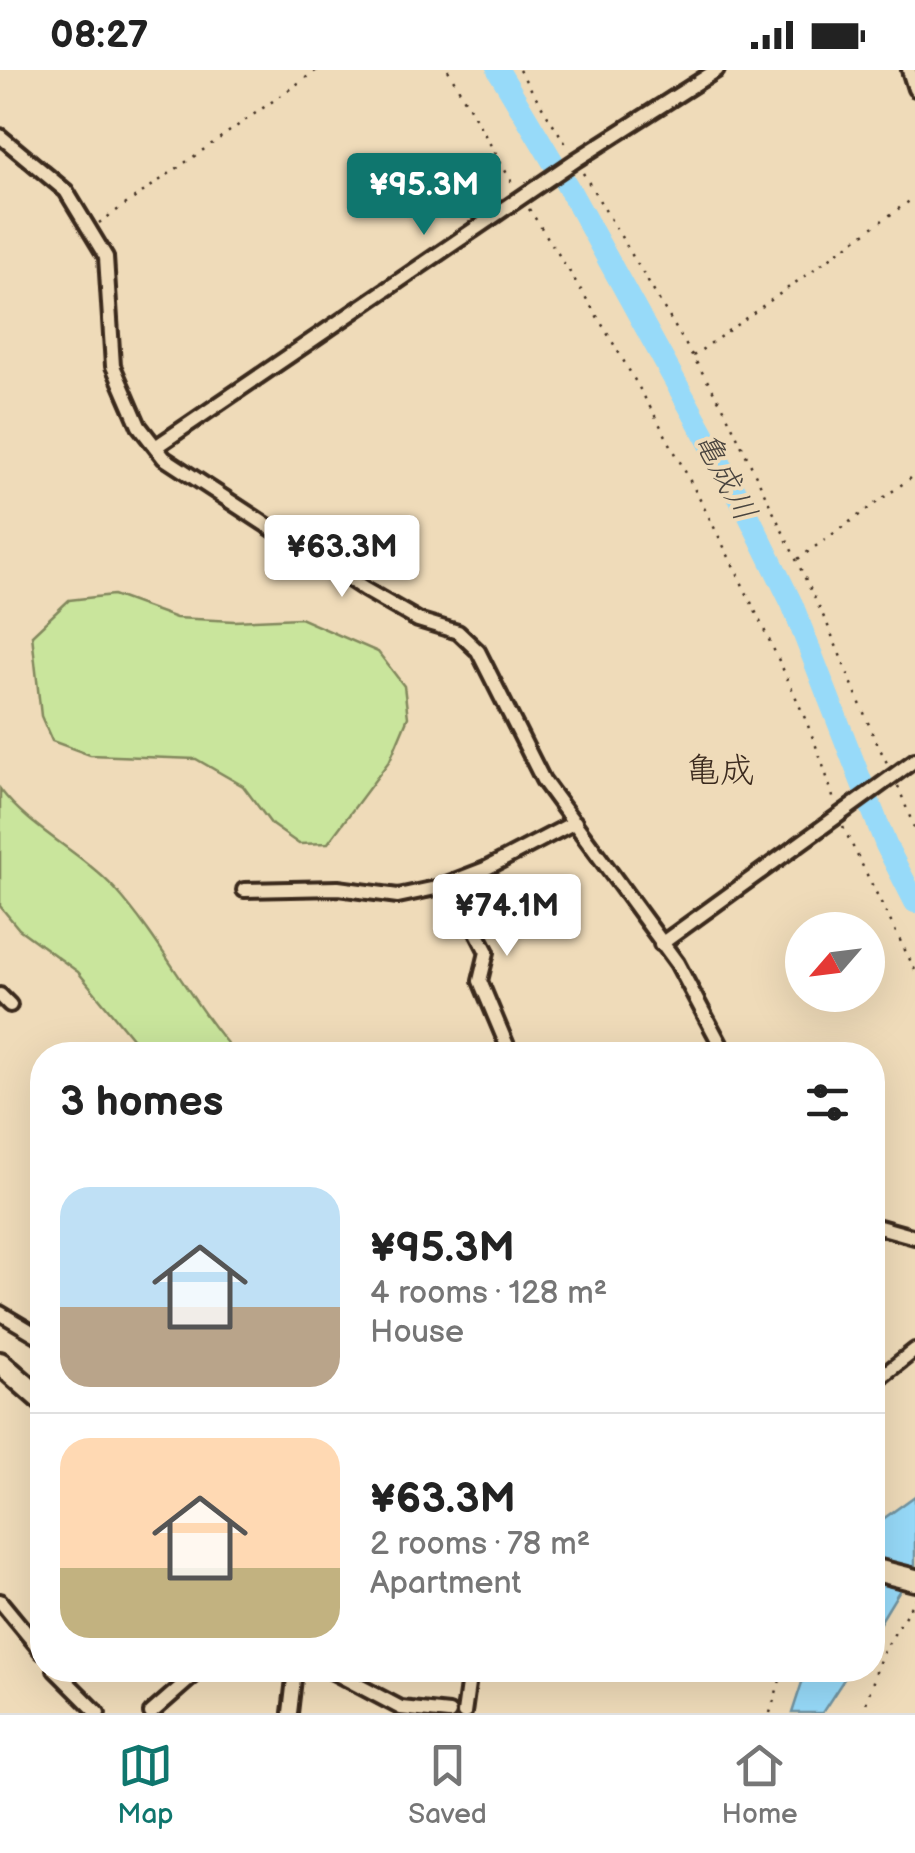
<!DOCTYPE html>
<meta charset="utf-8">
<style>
body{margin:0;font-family:"Balsamiq Sans","Klee One",sans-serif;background:#f2f2f2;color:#222;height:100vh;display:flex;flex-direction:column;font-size:38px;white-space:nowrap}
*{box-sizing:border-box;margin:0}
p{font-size:32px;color:#767676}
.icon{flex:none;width:55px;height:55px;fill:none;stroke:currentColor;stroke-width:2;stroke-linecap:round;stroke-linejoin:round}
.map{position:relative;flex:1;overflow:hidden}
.drawer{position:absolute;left:30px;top:972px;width:855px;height:640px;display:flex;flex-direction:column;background:#fff;border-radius:40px;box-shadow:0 10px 40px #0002}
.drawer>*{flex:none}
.needle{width:65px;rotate:242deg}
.buttons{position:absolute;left:785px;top:842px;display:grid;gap:20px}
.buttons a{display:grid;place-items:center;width:100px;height:100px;border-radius:50%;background:#fff;box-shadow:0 10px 40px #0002;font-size:50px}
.price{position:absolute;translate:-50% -85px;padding:0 22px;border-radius:10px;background:#fff;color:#222;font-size:32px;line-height:65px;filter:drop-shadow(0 2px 5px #0008)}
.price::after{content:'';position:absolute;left:50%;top:60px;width:30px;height:22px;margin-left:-15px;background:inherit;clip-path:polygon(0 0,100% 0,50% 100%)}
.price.current{background:#0f766e;color:#fff}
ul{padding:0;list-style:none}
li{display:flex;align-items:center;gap:30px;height:250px;padding:0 30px}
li+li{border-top:2px solid #e0e0e0}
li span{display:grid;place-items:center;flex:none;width:280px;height:200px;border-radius:30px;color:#555}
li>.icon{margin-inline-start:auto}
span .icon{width:120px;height:120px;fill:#fffc;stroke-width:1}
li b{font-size:42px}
h2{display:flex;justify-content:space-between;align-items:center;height:120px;padding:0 30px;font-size:42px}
.status{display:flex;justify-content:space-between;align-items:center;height:70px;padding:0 50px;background:#fff;direction:ltr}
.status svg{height:28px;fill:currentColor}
.dock{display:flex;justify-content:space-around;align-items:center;height:140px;border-top:2px solid #e0e0e0;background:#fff;font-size:28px;color:#767676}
.dock a{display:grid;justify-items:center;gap:5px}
.dock .current{color:#0f766e}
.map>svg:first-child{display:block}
.green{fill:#c9e59c;stroke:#82885d;stroke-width:2.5}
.water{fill:#97daf9;stroke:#7294a1;stroke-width:2.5}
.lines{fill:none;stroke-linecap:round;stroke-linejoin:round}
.river{stroke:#97daf9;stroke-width:22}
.street-casing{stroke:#3b2a1e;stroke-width:20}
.primary-casing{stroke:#3b2a1e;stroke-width:28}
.path{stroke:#3b2a1e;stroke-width:2.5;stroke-dasharray:2.5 8;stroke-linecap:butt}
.street{stroke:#efdbb9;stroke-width:12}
.primary{stroke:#efdbb9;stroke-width:20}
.labels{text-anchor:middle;stroke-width:8;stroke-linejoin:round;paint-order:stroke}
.water-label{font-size:32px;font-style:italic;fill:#49443f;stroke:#efdbb9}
.quarter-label{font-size:35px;fill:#3b2a1e;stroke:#efdbb9}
</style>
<div class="status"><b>08:27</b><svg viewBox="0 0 49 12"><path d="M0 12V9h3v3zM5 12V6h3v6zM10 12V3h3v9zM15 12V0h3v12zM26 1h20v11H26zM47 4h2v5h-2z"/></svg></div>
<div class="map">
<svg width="915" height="1643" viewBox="0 0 915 1643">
<rect width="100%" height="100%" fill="#efdbb9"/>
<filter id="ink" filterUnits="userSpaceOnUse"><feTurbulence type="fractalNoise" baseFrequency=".01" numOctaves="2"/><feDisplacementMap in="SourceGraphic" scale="20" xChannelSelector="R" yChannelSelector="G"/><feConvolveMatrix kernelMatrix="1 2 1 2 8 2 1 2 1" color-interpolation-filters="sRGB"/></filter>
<g filter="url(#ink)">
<g class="green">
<polygon points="113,525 176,548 234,551 300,548 378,582 404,616 408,647 390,690 328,773 299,774 272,755 243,716 196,689 90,685 52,671 41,646 32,565 69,530"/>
<path d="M0,719C30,759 80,781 115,819C161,870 191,933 237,985H146L78,902L19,859L0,836Z"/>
</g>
<g class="water">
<polygon points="915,1426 915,1495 873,1564 872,1457"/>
<polygon points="806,1600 850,1600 822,1643 792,1643"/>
</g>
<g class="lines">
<polyline class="river" points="498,0 572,124 745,438 792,534 886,775 915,832"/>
<defs>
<g id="street">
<polyline points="909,0 915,19"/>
<polyline points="0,66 66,121 106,187 113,296 139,356 164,388 364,519 418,550 458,562 478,581 543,710 677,893 726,985"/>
<polyline points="157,376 576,90 717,0"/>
<polyline points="452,814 487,882 480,911 511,985"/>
<polyline points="244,820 338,818 398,826 436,818 485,799 575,752"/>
<polyline points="661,874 915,690"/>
<polyline points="0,925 10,935"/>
<polyline points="872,1155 915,1167"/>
<polyline points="0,1243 42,1268"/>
<polyline points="872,1314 915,1280"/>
<polyline points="0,1531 42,1582"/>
<polyline points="55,1600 98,1643"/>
<polyline points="329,1600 401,1638 449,1643"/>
<polyline points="151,1643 200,1600"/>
<polyline points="290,1643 295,1600"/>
<polyline points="464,1643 470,1600"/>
</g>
<g id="primary">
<polyline points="0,1293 42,1330"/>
<polyline points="872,1499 915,1510"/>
</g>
</defs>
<use href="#street" class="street-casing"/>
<use href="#primary" class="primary-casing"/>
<g class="path">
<polyline points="448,0 514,116"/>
<polyline points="519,0 569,79"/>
<polyline points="583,103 723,337 828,556 874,667 888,695"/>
<path d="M529,139C616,270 691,405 758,547C786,605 817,668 834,731"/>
<polyline points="99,153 317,0"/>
<polyline points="693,286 915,127"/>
<polyline points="798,489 915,405"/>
<polyline points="898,716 915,760"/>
<polyline points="843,757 915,900"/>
<polyline points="770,1643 783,1600"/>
<polyline points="863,1643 881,1586 915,1529"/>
</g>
<use href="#street" class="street"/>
<use href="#primary" class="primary"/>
</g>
</g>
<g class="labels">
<g class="water-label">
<text transform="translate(726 406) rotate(62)" y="11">亀成川</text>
</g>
<g class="quarter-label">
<text x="720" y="712">亀成</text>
</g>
</g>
</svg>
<div class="buttons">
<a><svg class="needle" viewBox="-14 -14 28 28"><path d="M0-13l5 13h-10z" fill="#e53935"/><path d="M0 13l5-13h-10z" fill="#767676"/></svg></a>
</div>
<b class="price current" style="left:424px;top:168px">¥95.3M</b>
<b class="price" style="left:342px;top:530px">¥63.3M</b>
<b class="price" style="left:507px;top:889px">¥74.1M</b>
<section class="drawer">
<h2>3 homes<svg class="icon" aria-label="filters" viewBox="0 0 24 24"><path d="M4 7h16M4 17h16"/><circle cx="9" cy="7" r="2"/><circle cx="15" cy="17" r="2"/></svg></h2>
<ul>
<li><span style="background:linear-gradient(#bfe0f5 60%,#b9a48a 0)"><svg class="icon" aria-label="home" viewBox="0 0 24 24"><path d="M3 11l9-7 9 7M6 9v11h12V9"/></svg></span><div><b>¥95.3M</b><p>4 rooms · 128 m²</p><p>House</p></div></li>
<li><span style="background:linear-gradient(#ffd9b3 65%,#c2b280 0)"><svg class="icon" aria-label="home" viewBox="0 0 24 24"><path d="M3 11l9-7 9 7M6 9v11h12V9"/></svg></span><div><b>¥63.3M</b><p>2 rooms · 78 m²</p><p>Apartment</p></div></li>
</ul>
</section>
</div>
<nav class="dock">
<a class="current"><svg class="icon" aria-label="map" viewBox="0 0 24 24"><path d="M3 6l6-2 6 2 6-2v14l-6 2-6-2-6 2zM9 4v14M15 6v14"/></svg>Map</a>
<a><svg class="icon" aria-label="saved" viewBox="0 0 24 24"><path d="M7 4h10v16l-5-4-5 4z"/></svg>Saved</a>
<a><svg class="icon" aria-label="home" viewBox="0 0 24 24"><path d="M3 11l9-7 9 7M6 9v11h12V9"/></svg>Home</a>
</nav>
